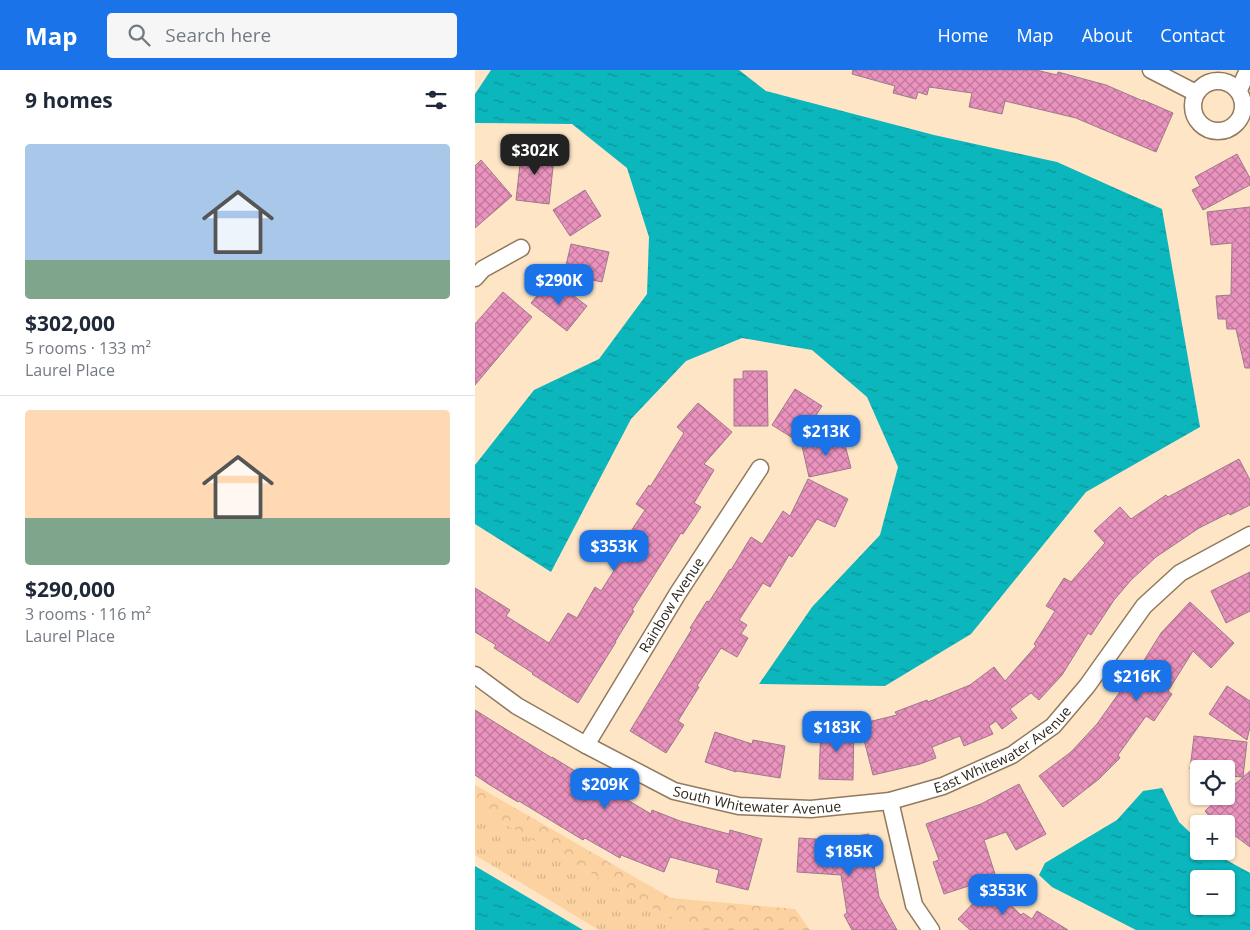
<!DOCTYPE html>
<meta charset="utf-8">
<style>
body{margin:0;font-family:"Open Sans",sans-serif;background:#f6f6f7;color:#1f2937;height:100vh;display:flex;flex-direction:column;font-size:19px;white-space:nowrap}
*{box-sizing:border-box;margin:0}
p{font-size:16px;color:#747a83}
.icon{flex:none;width:28px;height:28px;fill:none;stroke:currentColor;stroke-width:2;stroke-linecap:round;stroke-linejoin:round}
.map{position:relative;flex:1;overflow:hidden}
.details{display:flex;flex-direction:column;background:#fff;width:475px}
.details>*{flex:none}
.tools{position:absolute;left:715px;top:690px;display:grid;gap:10px}
.tools a{display:grid;place-items:center;width:45px;height:45px;border-radius:5px;background:#fff;box-shadow:0 1px 4px #0004;font-size:25px}
.price{position:absolute;translate:-50% -42px;padding:0 11px;border-radius:10px;background:#1a73e8;color:#fff;font-size:16px;line-height:32px;filter:drop-shadow(0 1px 2px #0008)}
.price::after{content:'';position:absolute;left:50%;top:30px;width:15px;height:11px;margin-left:-8px;background:inherit;clip-path:polygon(0 0,100% 0,50% 100%)}
.price.active{background:#222;color:#fff}
ul{padding:0;list-style:none}
li{display:grid;align-content:center;gap:10px;height:265px;padding:0 25px}
li+li{border-top:1px solid #e0e1e3}
li span{display:grid;place-items:center;height:155px;border-radius:5px;color:#555}
li>.icon{margin-inline-start:auto}
span .icon{width:90px;height:90px;fill:#fffc;stroke-width:1}
li b{font-size:21px}
h2{display:flex;justify-content:space-between;align-items:center;height:60px;padding:0 25px;font-size:21px}
header{display:flex;align-items:center;gap:30px;box-sizing:border-box;height:70px;padding:0 25px;background:#1a73e8;color:#fff}
header strong{font-size:24px}
nav{display:flex;gap:28px;margin-inline-start:auto;font-size:18px}
.search{width:350px;height:45px;background:#f6f6f7;display:flex;align-items:center;gap:12px;box-sizing:border-box;padding:0 18px;border-radius:5px;color:#747a83;font-size:19px}
main{display:flex;flex:1;min-height:0}
.map>svg:first-child{display:block}
.grass{fill:url(#grass-tufts)}
.forest{fill:url(#forest-crowns)}
.water{fill:url(#water-ripples);fill-rule:evenodd}
.building{fill:url(#building-cross-hatch);stroke:#9d7a8b}
.lines{fill:none;stroke-linecap:round;stroke-linejoin:round}
.street-casing{stroke:#917a5e;stroke-width:19}
.street{stroke:#fff;stroke-width:16}
.labels{text-anchor:middle;stroke-width:4.5;stroke-linejoin:round;paint-order:stroke}
.street-label{font-size:14px;fill:#2f251a;stroke:#fff}
</style>
<header>
<strong>Map</strong>
<div class="search"><svg class="icon" aria-label="search" viewBox="0 0 24 24"><circle cx="10" cy="10" r="6"/><path d="M15 15l6 6"/></svg>Search here</div>
<nav><a>Home</a><a>Map</a><a>About</a><a>Contact</a></nav>
</header>
<main>
<section class="details">
<h2>9 homes<svg class="icon" aria-label="filters" viewBox="0 0 24 24"><path d="M4 7h16M4 17h16"/><circle cx="9" cy="7" r="2"/><circle cx="15" cy="17" r="2"/></svg></h2>
<ul>
<li><span style="background:linear-gradient(#a9c7e8 75%,#7fa58c 0)"><svg class="icon" aria-label="home" viewBox="0 0 24 24"><path d="M3 11l9-7 9 7M6 9v11h12V9"/></svg></span><div><b>$302,000</b><p>5 rooms · 133 m²</p><p>Laurel Place</p></div></li>
<li><span style="background:linear-gradient(#ffd9b3 70%,#7fa58c 0)"><svg class="icon" aria-label="home" viewBox="0 0 24 24"><path d="M3 11l9-7 9 7M6 9v11h12V9"/></svg></span><div><b>$290,000</b><p>3 rooms · 116 m²</p><p>Laurel Place</p></div></li>
</ul>
</section>
<div class="map">
<svg width="775" height="860" viewBox="0 0 775 860">
<defs>
<pattern id="grass-tufts" width="24" height="20" patternUnits="userSpaceOnUse" patternTransform="scale(1.25)"><rect width="24" height="20" fill="#fbd2a0"/><path d="M3 7l-1-3M5 7V3M7 7l1-3M15 17l-1-3M17 17v-4M19 17l1-3" fill="none" stroke="#d7b489"/></pattern>
<pattern id="forest-crowns" width="20" height="18" patternUnits="userSpaceOnUse" patternTransform="scale(1.25)"><rect width="20" height="18" fill="#fbd2a0"/><path d="M2 6a3 3 0 1 1 6 0M12 15a3 3 0 1 1 6 0" fill="none" stroke="#d7b489"/></pattern>
<pattern id="water-ripples" width="26" height="14" patternUnits="userSpaceOnUse" patternTransform="scale(1.25)"><rect width="26" height="14" fill="#0bb6bc"/><path d="M2 4q2-2 4 0t4 0M15 11q2-2 4 0t4 0" fill="none" stroke="#0c9498"/></pattern>
<pattern id="building-cross-hatch" width="8" height="8" patternUnits="userSpaceOnUse" patternTransform="scale(1.25)"><rect width="8" height="8" fill="#eb93bf"/><path d="M0 0l8 8M0 8l8-8" fill="none" stroke="#bf789a"/></pattern>
</defs>
<rect width="100%" height="100%" fill="#fee5c6"/>
<polygon class="grass" points="0,737 216,860 124,860 0,785"/>
<polygon class="forest" points="0,715 196,828 320,839 335,860 216,860 0,737"/>
<g class="water">
<polygon points="16,0 264,0 291,21 459,65 582,92 687,139 725,357 611,422 496,564 410,616 284,614 337,537 405,465 423,397 392,327 337,280 267,268 211,291 156,349 76,502 0,454 0,395 59,320 124,289 172,224 174,167 152,98 97,54 0,53 0,24"/>
<path d="M687,718L704,752L724,771V781H735L775,803V860H661L577,817L564,805L570,793L642,750L668,721ZM724,809H751V836H724Z"/>
<polygon points="0,796 108,860 0,860"/>
</g>
<g class="building">
<polygon points="378,0 561,0 582,5 583,2 631,15 668,31 668,30 698,43 681,82 601,48 530,31 527,44 494,37 497,23 454,17 452,25 443,22 441,29 418,23 420,16 377,4"/>
<polygon points="47,76 68,79 67,87 79,88 74,134 41,130"/>
<polygon points="762,84 775,108 775,115 728,140 717,120 725,116 720,107"/>
<polygon points="6,90 37,126 0,158 0,96"/>
<polygon points="110,120 126,146 95,166 78,140"/>
<polygon points="775,137 775,298 770,298 761,259 752,259 751,249 743,249 741,226 756,225 757,173 736,175 732,142"/>
<polygon points="96,174 134,182 127,212 89,204"/>
<polygon points="83,214 112,236 92,261 56,233 71,215 78,221"/>
<polygon points="28,222 57,247 0,315 0,254"/>
<polygon points="268,301 292,301 293,356 259,356 259,309 268,309"/>
<polygon points="320,319 347,336 324,372 297,355"/>
<polygon points="223,333 257,362 229,394 239,400 219,433 226,437 208,464 206,463 157,540 159,541 140,572 141,572 103,633 57,604 58,603 19,578 21,575 0,562 0,518 35,540 31,546 74,573 93,543 102,548 120,517 126,521 154,477 148,473 170,440 161,434 174,415 175,417 209,363 202,357"/>
<polygon points="368,367 376,398 334,407 327,376"/>
<polygon points="764,389 775,410 775,435 755,445 754,443 724,458 681,487 656,510 639,530 616,565 613,563 587,605 564,630 556,623 535,639 542,648 527,659 521,651 514,656 518,664 489,676 485,666 457,677 461,688 445,694 398,705 385,654 422,645 420,642 452,630 453,632 495,615 519,597 530,611 561,576 559,574 580,541 571,536 589,508 596,512 630,473 619,461 645,437 656,449 691,425 693,427"/>
<polygon points="333,409 373,429 360,457 342,449 317,487 314,485 295,517 288,513 264,550 272,555 266,564 273,568 262,587 246,578 222,616 224,617 203,651 209,655 191,683 155,661 217,559 215,558 232,531 234,532 255,499 256,500 276,467 287,474 308,441 315,446"/>
<polygon points="775,502 775,541 751,553 736,521"/>
<polygon points="715,532 759,573 736,598 718,581 693,621 697,624 679,651 671,646 643,685 645,688 624,709 588,737 564,706 596,682 622,654 661,599 663,600 686,563"/>
<polygon points="752,616 775,631 775,657 772,670 734,644"/>
<polygon points="0,640 77,688 77,687 143,727 144,725 176,744 177,740 205,751 254,764 255,760 287,769 273,820 241,812 244,800 195,787 189,802 146,785 145,788 110,768 108,770 44,731 43,732 15,715 0,705"/>
<polygon points="346,655 379,656 378,710 344,709"/>
<polygon points="240,662 277,674 278,670 310,676 305,708 262,701 261,702 230,692"/>
<polygon points="719,666 772,672 768,707 751,706 751,699 715,699"/>
<polygon points="775,701 775,777 751,759 751,754 741,754 730,741 746,726 751,726 751,722"/>
<polygon points="544,714 571,764 541,780 531,762 509,770 521,807 469,824 458,792 464,790 451,754 506,734"/>
<polygon points="394,764 404,827 422,860 377,860 369,845 372,843 366,805 322,802 324,768 356,770"/>
<polygon points="515,816 546,845 548,843 557,849 562,841 593,860 495,860 483,849"/>
</g>
<g class="lines">
<defs>
<g id="street">
<polyline points="676,0 721,23"/>
<circle cx="743" cy="36" r="25"/>
<polyline points="764,20 773,0"/>
<polyline points="0,208 8,199 46,178"/>
<path id="s1" d="M0,605L42,636L111,675L199,721L264,736L336,739L415,731L468,716L537,685L578,656L612,616L669,536L705,503L775,465"/>
<path id="s2" d="M111,675L203,523L285,398"/>
<polyline points="415,731 439,835 456,860"/>
</g>
</defs>
<use href="#street" class="street-casing"/>
<use href="#street" class="street"/>
</g>
<g class="labels">
<g class="street-label">
<text dy="5" stroke="none"><textPath href="#s2" startOffset="164">Rainbow Avenue</textPath></text>
<text dy="5" stroke="none"><textPath href="#s1" startOffset="574">East Whitewater Avenue</textPath></text>
<text dy="5" stroke="none"><textPath href="#s1" startOffset="315">South Whitewater Avenue</textPath></text>
</g>
</g>
</svg>
<div class="tools">
<a><svg class="icon" aria-label="locate" viewBox="0 0 24 24"><circle cx="12" cy="12" r="6"/><path d="M12 2v4M12 18v4M2 12h4M18 12h4"/></svg></a>
<a>+</a>
<a>−</a>
</div>
<b class="price active" style="left:60px;top:106px">$302K</b>
<b class="price" style="left:84px;top:236px">$290K</b>
<b class="price" style="left:351px;top:387px">$213K</b>
<b class="price" style="left:139px;top:502px">$353K</b>
<b class="price" style="left:662px;top:632px">$216K</b>
<b class="price" style="left:362px;top:683px">$183K</b>
<b class="price" style="left:130px;top:740px">$209K</b>
<b class="price" style="left:374px;top:807px">$185K</b>
<b class="price" style="left:528px;top:846px">$353K</b>
</div>
</main>
